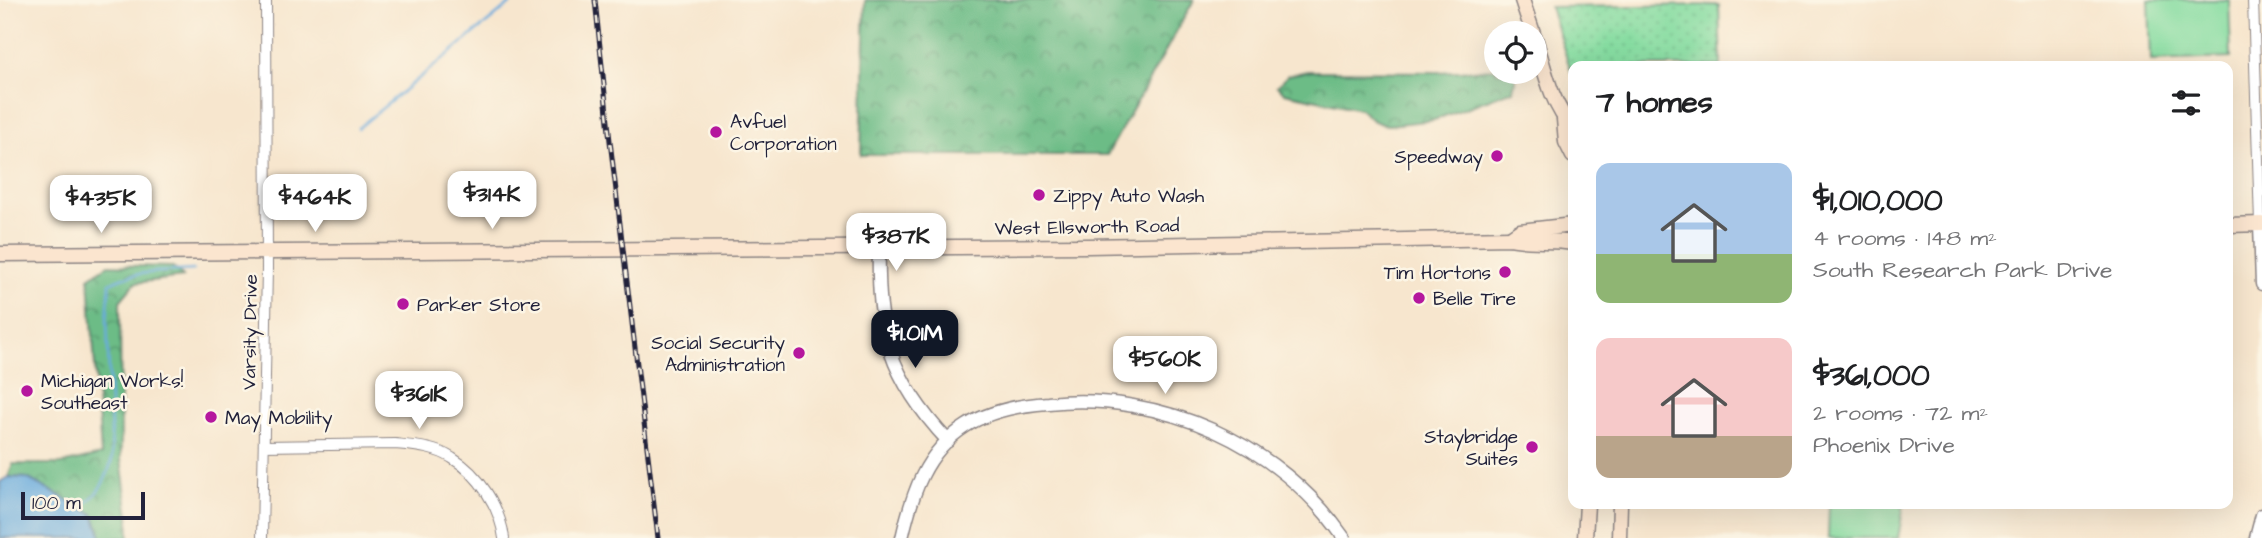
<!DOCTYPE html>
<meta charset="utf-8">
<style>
body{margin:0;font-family:"Architects Daughter",sans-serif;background:#f2f2f2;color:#202124;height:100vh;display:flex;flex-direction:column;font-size:26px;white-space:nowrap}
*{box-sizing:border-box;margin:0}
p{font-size:23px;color:#757577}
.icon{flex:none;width:38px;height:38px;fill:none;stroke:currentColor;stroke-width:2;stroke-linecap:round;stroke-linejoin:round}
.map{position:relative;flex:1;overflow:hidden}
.drawer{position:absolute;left:1568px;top:61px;width:665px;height:448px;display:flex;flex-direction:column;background:#fff;border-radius:14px;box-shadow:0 7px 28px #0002}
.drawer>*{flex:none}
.fabs{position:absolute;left:1484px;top:21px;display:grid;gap:14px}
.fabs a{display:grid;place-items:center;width:63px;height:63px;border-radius:50%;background:#fff;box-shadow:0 7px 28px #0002;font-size:35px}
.scale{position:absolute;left:21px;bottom:18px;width:124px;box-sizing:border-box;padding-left:7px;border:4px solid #22223b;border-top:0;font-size:19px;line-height:24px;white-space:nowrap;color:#22223b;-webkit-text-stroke:5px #fcf5e5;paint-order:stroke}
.price{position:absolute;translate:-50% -60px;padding:0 16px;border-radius:14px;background:#fff;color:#222;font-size:23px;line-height:46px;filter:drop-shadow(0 2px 4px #0008)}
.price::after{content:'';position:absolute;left:50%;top:42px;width:21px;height:16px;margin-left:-10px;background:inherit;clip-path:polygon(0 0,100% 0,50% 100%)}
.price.selected{background:#111827;color:#fff}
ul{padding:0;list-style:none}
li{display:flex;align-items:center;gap:21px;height:175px;padding:0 28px}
li span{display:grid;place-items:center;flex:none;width:196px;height:140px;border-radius:14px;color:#555}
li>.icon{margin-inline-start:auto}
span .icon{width:84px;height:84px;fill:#fffc;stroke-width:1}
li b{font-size:30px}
h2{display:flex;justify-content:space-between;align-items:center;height:84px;padding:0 28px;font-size:30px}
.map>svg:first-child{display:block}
.grass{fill:#85dca0;stroke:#547f6e;stroke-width:2}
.forest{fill:url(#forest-crowns);stroke:#476f60;stroke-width:2}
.park{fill:url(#park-dots);stroke:#547f6e;stroke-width:2}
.water{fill:#69abdd;stroke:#46668c;stroke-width:2}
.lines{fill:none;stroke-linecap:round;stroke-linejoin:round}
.stream{stroke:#69abdd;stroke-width:2.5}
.minor-casing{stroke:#8c8484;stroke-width:12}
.tertiary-casing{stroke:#8c8484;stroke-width:15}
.secondary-casing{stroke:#8c8484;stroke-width:17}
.minor{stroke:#fff;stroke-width:10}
.tertiary{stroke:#fff;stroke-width:12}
.secondary{stroke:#fbe5cf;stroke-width:14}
.rail-casing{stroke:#22223b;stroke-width:5}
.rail{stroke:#fcf5e5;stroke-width:2.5;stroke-dasharray:8;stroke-linecap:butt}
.poi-dot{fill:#b5179e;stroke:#fcf5e5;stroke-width:2.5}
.labels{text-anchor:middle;stroke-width:5;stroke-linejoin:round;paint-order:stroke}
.poi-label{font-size:19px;fill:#22223b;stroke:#fcf5e5;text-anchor:start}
.street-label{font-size:19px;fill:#22223b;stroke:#fcf5e5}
</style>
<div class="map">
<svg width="2262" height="538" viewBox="0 0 2262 538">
<defs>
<pattern id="forest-crowns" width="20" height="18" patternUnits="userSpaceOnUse" patternTransform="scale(1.75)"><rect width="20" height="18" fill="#6cbc86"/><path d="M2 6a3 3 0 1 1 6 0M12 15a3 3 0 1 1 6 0" fill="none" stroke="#58986f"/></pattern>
<pattern id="park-dots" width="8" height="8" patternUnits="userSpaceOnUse" patternTransform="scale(1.75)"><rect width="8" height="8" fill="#85dca0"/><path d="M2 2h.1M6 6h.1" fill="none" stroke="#73bc8b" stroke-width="1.8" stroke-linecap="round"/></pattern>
</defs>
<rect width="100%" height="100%" fill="#fcf5e5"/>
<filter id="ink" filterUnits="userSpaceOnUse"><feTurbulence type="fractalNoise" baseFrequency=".0143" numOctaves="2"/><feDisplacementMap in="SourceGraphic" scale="14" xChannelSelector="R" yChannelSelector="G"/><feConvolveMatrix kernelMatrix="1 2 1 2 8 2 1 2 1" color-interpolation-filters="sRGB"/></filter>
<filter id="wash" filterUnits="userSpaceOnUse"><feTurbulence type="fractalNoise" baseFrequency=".00686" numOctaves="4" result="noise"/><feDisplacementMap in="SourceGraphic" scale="28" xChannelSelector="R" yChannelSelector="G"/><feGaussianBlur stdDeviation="1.57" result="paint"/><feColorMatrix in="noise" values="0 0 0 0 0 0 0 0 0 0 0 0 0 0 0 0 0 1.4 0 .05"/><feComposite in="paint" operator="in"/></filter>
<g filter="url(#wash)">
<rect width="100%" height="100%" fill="#f7e6ce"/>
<g class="grass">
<polygon points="2149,0 2229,0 2231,58 2151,61"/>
<polygon points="1829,504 1904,504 1898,538 1828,538"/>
</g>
<g class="forest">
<polygon points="865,0 1194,0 1107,155 861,155"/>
<polygon points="1496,69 1496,72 1515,72 1515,81 1513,90 1434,120 1389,125 1381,124 1372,120 1360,109 1285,93 1277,86 1288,75 1309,71 1438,72"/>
<polygon points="108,265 173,267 183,277 135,283 120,301 121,460 129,516 129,538 99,538 101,533 77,504 57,495 27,478 8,477 13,464 62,464 101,455 89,278"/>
</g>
<polygon class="park" points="1719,5 1721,66 1573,66 1573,77 1550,7"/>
<polygon class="water" points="8,477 27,478 93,514 101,534 99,538 0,538 0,482"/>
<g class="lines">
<g class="stream">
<polyline points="358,128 515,0"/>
<path d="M79,508C98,497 107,479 112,459L107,319L110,283C129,271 170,272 193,270"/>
</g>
</g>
</g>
<g filter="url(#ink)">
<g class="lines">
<defs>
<g id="minor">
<polyline points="2253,0 2260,224"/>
<path d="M264,446L395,444C414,446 435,447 452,458C479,474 500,507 504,538"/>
<polyline points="262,538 267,268 266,0"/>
</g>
<g id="tertiary">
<polyline points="2260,224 2262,284"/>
<path d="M879,246C877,331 889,378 948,441"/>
<path d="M902,538C912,494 925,452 966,426C989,411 1021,405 1048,403C1161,391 1280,444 1344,538"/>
<polyline points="2256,538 2262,515"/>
</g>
<g id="secondary">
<polyline points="1522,0 1533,33"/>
<path d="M1535,38C1544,67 1551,105 1573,128"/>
<polyline points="1564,119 1566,142 1573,156"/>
<polyline points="2228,225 2262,224"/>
<polyline points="1510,238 1520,231 1573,225"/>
<path d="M0,254L1088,246L1510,238C1531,243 1552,239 1573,243"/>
<polyline points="1585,538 1587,504"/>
<polyline points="1619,538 1620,504"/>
</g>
</defs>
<use href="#minor" class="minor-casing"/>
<use href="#tertiary" class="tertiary-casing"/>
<use href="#secondary" class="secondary-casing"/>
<use href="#minor" class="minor"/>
<use href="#tertiary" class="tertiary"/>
<use href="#secondary" class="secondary"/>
<defs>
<polyline id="rail" points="595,0 610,141 658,538"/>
</defs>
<use href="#rail" class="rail-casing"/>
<use href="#rail" class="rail"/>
</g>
</g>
<g class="poi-dot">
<circle cx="716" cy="132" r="7"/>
<circle cx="1497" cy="156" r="7"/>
<circle cx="1039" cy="195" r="7"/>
<circle cx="1505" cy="272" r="7"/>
<circle cx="1419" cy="298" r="7"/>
<circle cx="403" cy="304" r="7"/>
<circle cx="799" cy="353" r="7"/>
<circle cx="27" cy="391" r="7"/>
<circle cx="211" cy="417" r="7"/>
<circle cx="1532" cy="447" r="7"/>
</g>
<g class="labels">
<g class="poi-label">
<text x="730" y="128">Avfuel<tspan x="730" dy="22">Corporation</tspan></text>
<text x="1483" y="163" text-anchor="end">Speedway</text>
<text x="1053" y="202">Zippy Auto Wash</text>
<text x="1491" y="279" text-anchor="end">Tim Hortons</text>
<text x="1433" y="305">Belle Tire</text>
<text x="417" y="311">Parker Store</text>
<text x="785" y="349" text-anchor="end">Social Security<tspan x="785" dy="22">Administration</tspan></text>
<text x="41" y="387">Michigan Works!<tspan x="41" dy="22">Southeast</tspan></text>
<text x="225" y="424">May Mobility</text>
<text x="1518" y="443" text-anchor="end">Staybridge<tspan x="1518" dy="22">Suites</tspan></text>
</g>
<g class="street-label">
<text transform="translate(1087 226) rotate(-1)" y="7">West Ellsworth Road</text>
<text transform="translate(249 332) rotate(-89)" y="7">Varsity Drive</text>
</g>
</g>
</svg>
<div class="fabs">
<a><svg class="icon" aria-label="locate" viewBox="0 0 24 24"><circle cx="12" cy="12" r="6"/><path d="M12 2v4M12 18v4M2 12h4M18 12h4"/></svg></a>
</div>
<div class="scale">100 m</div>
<b class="price" style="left:492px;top:231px">$314K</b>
<b class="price" style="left:315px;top:234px">$464K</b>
<b class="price" style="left:101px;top:235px">$435K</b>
<b class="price" style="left:896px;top:273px">$387K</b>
<b class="price selected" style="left:915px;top:370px">$1.01M</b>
<b class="price" style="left:1165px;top:396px">$560K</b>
<b class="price" style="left:419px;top:431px">$361K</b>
<section class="drawer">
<h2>7 homes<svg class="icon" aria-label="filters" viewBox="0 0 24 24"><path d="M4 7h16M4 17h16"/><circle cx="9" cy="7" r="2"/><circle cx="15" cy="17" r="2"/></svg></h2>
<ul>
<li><span style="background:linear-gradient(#a9c7e8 65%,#8fb573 0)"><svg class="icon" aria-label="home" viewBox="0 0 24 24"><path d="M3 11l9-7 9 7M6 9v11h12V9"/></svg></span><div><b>$1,010,000</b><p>4 rooms · 148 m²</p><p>South Research Park Drive</p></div></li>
<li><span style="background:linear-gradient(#f6c9c9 70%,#b9a48a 0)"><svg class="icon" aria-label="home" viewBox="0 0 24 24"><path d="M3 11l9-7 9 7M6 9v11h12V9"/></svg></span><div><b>$361,000</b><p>2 rooms · 72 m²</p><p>Phoenix Drive</p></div></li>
</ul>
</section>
</div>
